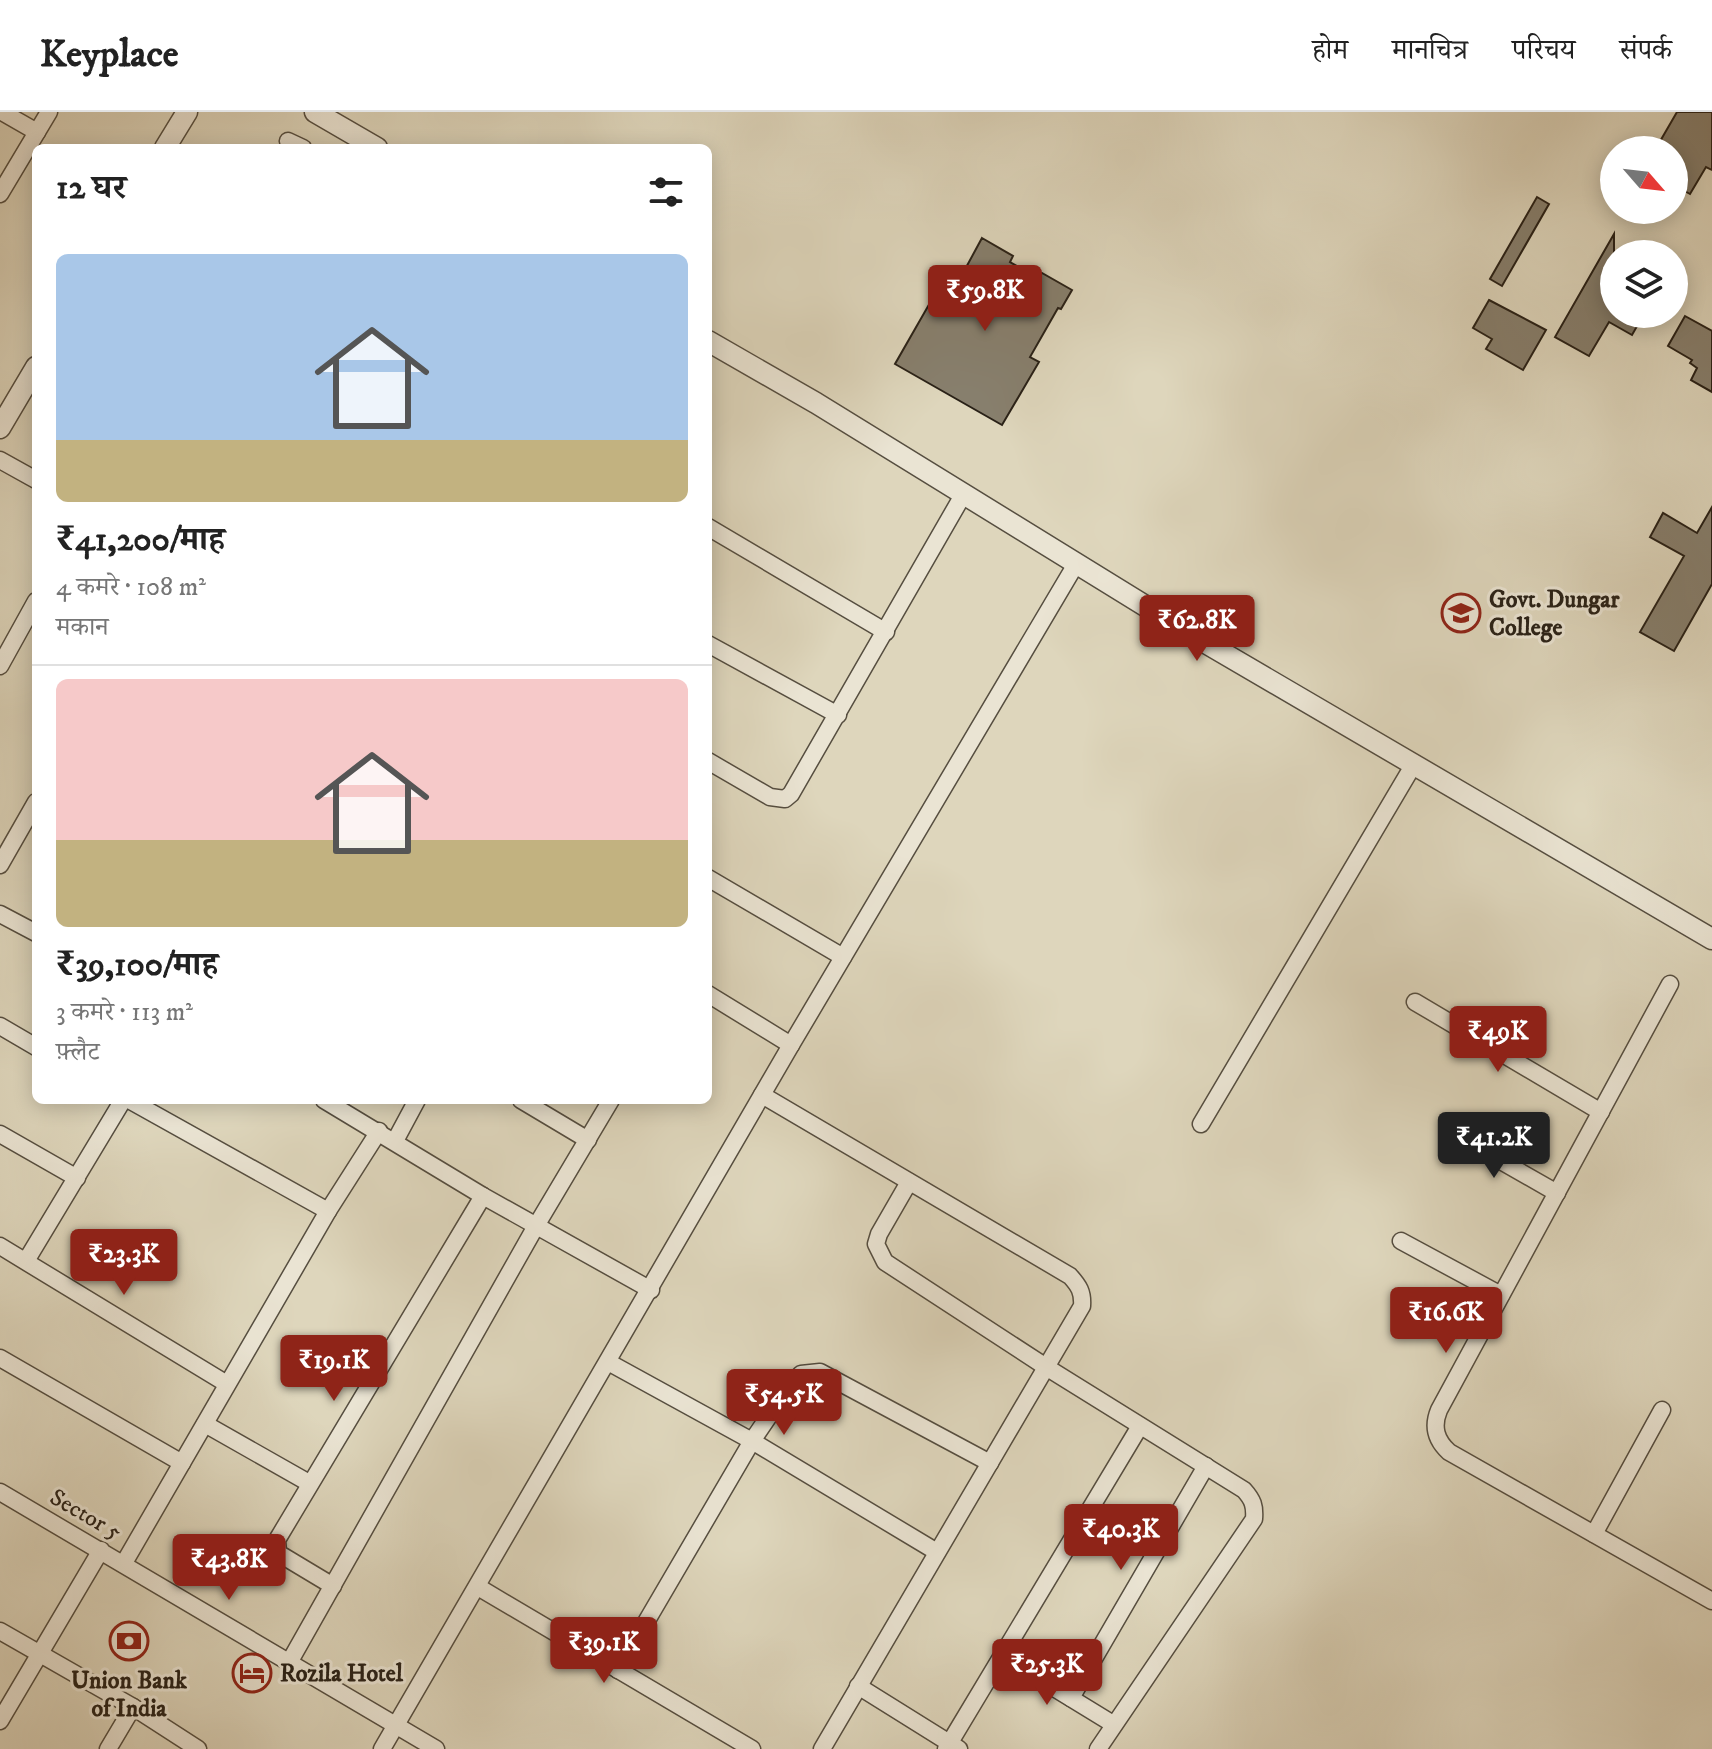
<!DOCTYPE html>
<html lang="hi">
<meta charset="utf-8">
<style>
body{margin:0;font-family:"IM FELL DW Pica","Noto Serif Devanagari",serif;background:#f6f6f6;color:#222;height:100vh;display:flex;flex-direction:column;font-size:30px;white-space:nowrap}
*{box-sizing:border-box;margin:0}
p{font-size:26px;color:#767676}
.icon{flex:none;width:44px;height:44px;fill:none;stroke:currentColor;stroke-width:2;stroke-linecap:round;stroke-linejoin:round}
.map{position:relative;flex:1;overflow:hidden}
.side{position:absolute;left:32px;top:32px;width:680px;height:960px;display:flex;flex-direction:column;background:#fff;border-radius:12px;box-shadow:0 4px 20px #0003}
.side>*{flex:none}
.needle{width:52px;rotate:118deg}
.buttons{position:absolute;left:1600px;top:24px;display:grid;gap:16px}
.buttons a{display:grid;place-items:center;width:88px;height:88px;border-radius:50%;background:#fff;box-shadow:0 4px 20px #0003;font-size:40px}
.price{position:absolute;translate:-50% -68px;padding:0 18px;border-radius:8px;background:#8f2418;color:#fff;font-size:26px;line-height:52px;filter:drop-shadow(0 2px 4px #0008)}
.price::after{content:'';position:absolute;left:50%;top:48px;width:24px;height:18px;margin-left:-12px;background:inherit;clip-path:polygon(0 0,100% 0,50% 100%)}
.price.selected{background:#222;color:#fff}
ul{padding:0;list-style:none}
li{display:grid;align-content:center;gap:16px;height:424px;padding:0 24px}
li+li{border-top:2px solid #e0e0e0}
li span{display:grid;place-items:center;height:248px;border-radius:12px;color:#555}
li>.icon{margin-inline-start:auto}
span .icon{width:144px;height:144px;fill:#fffc;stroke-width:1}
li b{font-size:34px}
h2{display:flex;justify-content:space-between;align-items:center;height:96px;padding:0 24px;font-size:34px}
header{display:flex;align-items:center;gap:48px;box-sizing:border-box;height:112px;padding:0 40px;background:#fff;border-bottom:2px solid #e0e0e0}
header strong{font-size:38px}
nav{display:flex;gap:44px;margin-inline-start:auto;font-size:28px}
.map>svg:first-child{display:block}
.building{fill:#877f6d;stroke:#292117;stroke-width:2}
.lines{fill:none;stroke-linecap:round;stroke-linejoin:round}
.minor-casing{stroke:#564e40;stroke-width:19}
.tertiary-casing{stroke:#564e40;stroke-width:23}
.minor{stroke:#eae4d3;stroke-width:16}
.tertiary{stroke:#eae4d3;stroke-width:20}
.labels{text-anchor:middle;stroke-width:6;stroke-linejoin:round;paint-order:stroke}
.poi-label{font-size:24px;font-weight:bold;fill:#292117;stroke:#eae4d3;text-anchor:start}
.street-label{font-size:24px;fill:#292117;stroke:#eae4d3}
</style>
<header>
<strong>Keyplace</strong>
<nav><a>होम</a><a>मानचित्र</a><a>परिचय</a><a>संपर्क</a></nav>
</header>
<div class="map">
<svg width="1712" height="1637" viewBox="0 0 1712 1637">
<rect width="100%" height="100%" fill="#ded6bc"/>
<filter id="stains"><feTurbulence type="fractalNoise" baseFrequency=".0025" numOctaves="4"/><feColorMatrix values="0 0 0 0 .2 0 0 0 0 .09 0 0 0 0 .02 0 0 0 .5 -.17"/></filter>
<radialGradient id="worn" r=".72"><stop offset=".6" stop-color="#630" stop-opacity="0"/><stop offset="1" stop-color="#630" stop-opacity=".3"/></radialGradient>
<g class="building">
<polygon points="1677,0 1712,0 1712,58 1706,55 1690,82 1674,73 1674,38 1655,38"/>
<polygon points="1537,85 1549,92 1502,174 1490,167"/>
<polygon points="1614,122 1614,202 1644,202 1632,223 1609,210 1589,244 1555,225"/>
<polygon points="982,126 1013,144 1010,150 1038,166 1042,161 1072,178 1061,197 1058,196 1030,245 1039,250 1002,313 895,252 931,189 944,196"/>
<polygon points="1489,188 1546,218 1523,258 1486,237 1492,227 1473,216"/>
<polygon points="1685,204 1712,219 1712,280 1691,268 1697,256 1690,251 1692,248 1668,234"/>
<polygon points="1712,395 1712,472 1674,539 1640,520 1684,444 1650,425 1663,401 1697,421"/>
</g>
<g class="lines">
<defs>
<g id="minor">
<polyline points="2,0 37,20"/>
<polyline points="288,29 303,36"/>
<polyline points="0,82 49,0"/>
<polyline points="0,348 36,368"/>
<polyline points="708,415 886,520"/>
<polyline points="708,532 838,603"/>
<polyline points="0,554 36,489"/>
<polyline points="708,649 770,685 785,687 791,682 963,383"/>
<polyline points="0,753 36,690"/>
<polyline points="708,766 843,845"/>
<polyline points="0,802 36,821"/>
<path d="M1670,872L1439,1298C1432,1315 1436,1328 1449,1340L1712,1489"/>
<polyline points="708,882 791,933"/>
<polyline points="1415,890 1601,1000"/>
<polyline points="0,914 36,935"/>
<path d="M762,983L1070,1164C1079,1174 1083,1180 1082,1194L822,1637"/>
<polyline points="129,988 328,1099"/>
<polyline points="324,988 483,1084 651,1178"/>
<polyline points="521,988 588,1028"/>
<polyline points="1201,1012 1414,652"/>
<polyline points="1452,1021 1557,1081"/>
<polyline points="0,1022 77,1066"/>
<polyline points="395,1029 417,988"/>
<path d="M909,1070L879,1122L876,1132L885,1150L1046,1255L1244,1378C1253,1388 1255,1394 1254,1407L1098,1637"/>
<polyline points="1401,1129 1501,1183"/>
<polyline points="0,1134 227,1272"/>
<polyline points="26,1149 123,988"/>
<polyline points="0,1246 182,1351"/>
<polyline points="608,1250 752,1329 937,1440"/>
<polyline points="205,1312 309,1371"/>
<polyline points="0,1380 436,1637"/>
<polyline points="1594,1422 1662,1298"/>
<polyline points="124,1451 328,1099 379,1019"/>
<polyline points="333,1474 278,1441 277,1428 483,1084"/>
<polyline points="478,1475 752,1637"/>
<polyline points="0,1519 133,1595 198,1637"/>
<polyline points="1002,1544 1113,1612"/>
<polyline points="290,1549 536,1114 611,988"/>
<polyline points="618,1558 752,1329 788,1276 801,1262 820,1260 990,1351"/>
<polyline points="858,1574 959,1637"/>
<polyline points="1071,1586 1206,1354"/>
<polyline points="0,1609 101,1438"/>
<polyline points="108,1637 133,1595"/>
<polyline points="382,1637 791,933 1076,452"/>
<polyline points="946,1637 1140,1314"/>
</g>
<g id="tertiary">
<polyline points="315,0 377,36"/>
<polyline points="165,36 187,0"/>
<polyline points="708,229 816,291 1194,524 1712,827"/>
<polyline points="0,316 36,255"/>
</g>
</defs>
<use href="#minor" class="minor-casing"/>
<use href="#tertiary" class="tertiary-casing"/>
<use href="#minor" class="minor"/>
<use href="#tertiary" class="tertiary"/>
</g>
<defs>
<symbol id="university-ring" viewBox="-11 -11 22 22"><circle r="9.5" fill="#eae4d3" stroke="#8f2418" stroke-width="1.5"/><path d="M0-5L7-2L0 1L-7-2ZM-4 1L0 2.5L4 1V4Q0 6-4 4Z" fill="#8f2418"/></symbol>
<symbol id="bank-ring" viewBox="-11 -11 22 22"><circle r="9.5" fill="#eae4d3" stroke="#8f2418" stroke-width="1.5"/><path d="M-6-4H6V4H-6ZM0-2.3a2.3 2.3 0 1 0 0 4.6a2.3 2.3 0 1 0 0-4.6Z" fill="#8f2418"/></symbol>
<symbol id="hotel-ring" viewBox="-11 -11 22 22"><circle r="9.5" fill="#eae4d3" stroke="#8f2418" stroke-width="1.5"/><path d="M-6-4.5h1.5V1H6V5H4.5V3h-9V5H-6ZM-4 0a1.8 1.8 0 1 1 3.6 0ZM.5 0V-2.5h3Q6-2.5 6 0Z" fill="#8f2418"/></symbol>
</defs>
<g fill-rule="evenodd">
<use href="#university-ring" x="1439" y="479" width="44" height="44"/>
<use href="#bank-ring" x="107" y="1507" width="44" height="44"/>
<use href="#hotel-ring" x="230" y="1539" width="44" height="44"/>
</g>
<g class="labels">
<g class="poi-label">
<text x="1489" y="495">Govt. Dungar<tspan x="1489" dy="28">College</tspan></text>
<text x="280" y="1569">Rozila Hotel</text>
<text x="129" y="1576" text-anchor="middle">Union Bank<tspan x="129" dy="28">of India</tspan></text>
</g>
<g class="street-label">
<text transform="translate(86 1402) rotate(30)" y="8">Sector 5</text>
</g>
</g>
<rect width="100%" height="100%" filter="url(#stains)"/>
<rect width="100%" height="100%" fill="url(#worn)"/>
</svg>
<div class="buttons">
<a><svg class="needle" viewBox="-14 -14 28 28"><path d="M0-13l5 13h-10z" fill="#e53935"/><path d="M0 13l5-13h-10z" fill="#767676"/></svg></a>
<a><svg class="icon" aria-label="layers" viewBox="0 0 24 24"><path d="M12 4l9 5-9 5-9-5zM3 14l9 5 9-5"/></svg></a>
</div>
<b class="price" style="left:985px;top:221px">₹59.8K</b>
<b class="price" style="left:1197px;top:551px">₹62.8K</b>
<b class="price" style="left:1498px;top:962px">₹49K</b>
<b class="price selected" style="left:1494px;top:1068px">₹41.2K</b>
<b class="price" style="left:124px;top:1185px">₹23.3K</b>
<b class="price" style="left:1446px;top:1243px">₹16.6K</b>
<b class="price" style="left:334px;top:1291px">₹19.1K</b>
<b class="price" style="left:784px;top:1325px">₹54.5K</b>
<b class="price" style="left:1121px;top:1460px">₹40.3K</b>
<b class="price" style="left:229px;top:1490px">₹43.8K</b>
<b class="price" style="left:604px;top:1573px">₹39.1K</b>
<b class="price" style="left:1047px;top:1595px">₹25.3K</b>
<section class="side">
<h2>12 घर<svg class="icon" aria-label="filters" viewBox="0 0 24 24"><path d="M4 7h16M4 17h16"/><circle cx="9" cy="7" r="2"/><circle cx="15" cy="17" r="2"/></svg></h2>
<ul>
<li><span style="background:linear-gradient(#a9c7e8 75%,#c2b280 0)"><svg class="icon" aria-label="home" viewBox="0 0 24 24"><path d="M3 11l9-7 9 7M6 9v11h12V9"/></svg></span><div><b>₹41,200/माह</b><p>4 कमरे · 108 m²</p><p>मकान</p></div></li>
<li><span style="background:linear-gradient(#f6c9c9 65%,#c2b280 0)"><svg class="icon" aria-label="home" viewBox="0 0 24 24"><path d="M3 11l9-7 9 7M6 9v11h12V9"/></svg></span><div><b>₹39,100/माह</b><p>3 कमरे · 113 m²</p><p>फ़्लैट</p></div></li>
</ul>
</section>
</div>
